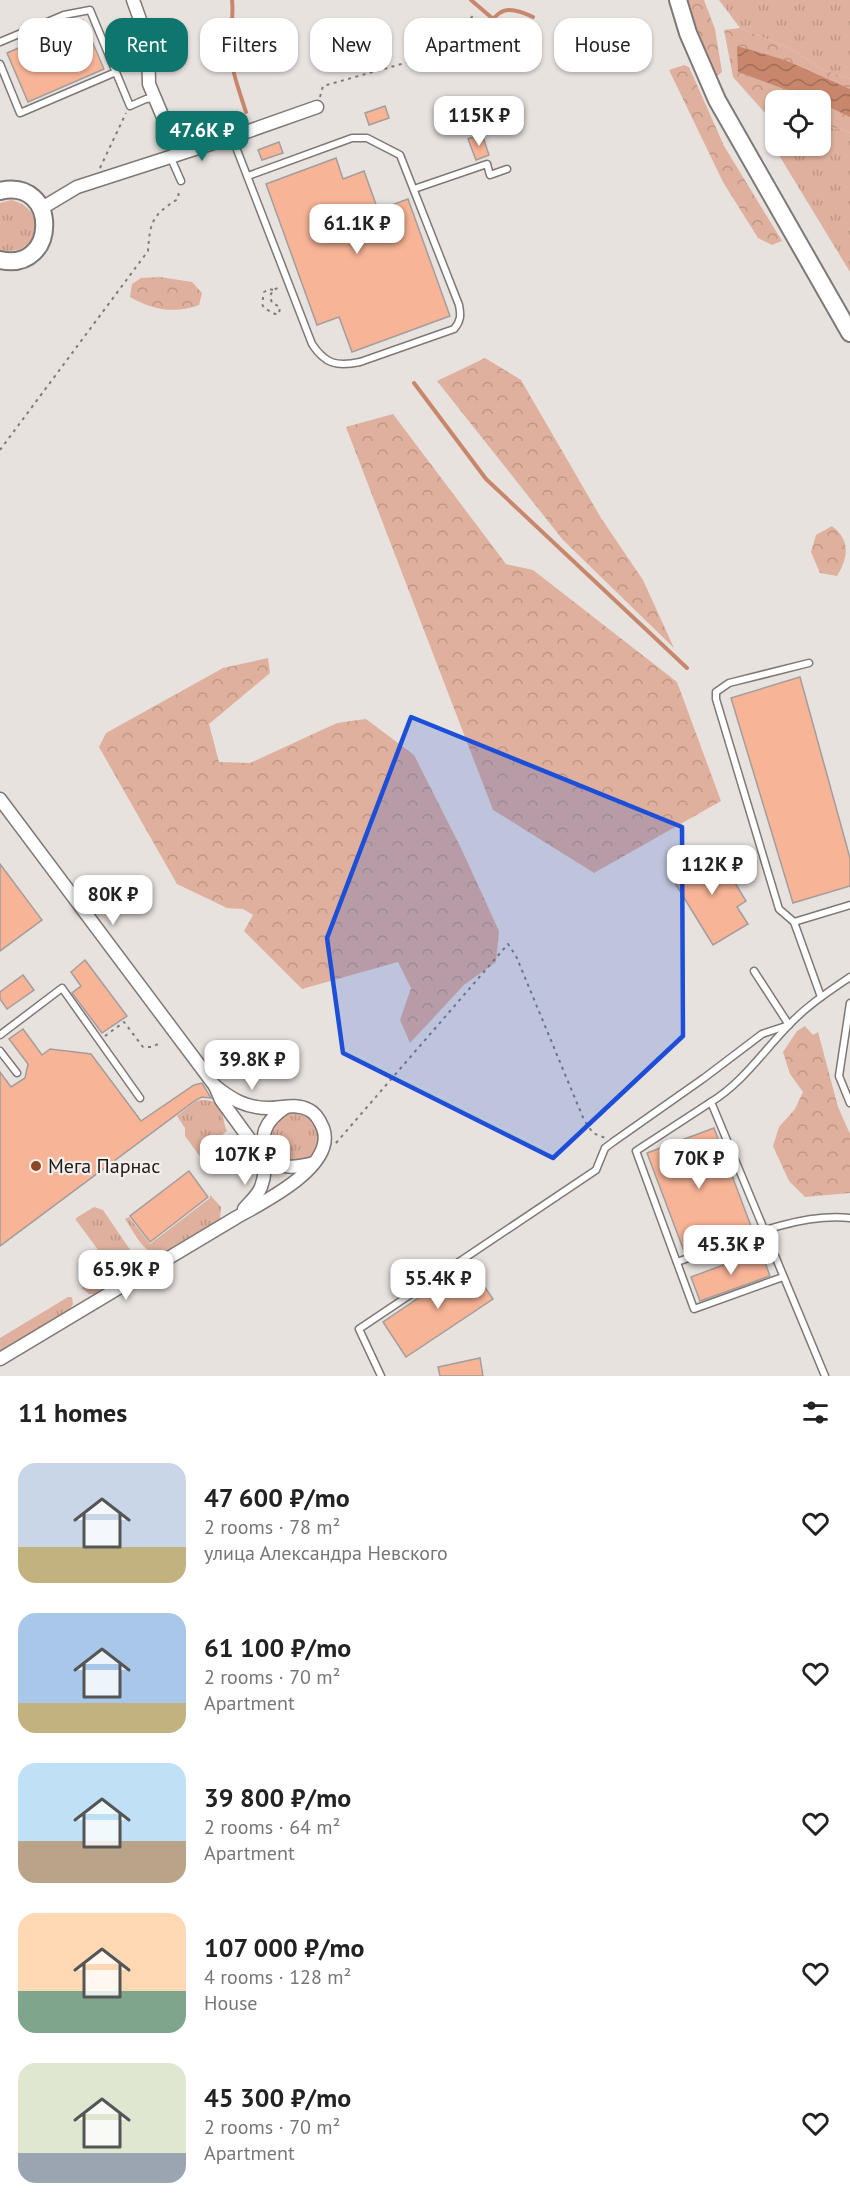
<!DOCTYPE html>
<meta charset="utf-8">
<style>
body{margin:0;font-family:"PT Sans",sans-serif;background:#f2f2f2;color:#222;height:100vh;display:flex;flex-direction:column;font-size:22px;white-space:nowrap}
*{box-sizing:border-box;margin:0}
p{font-size:20px;color:#767676}
.icon{flex:none;width:33px;height:33px;fill:none;stroke:currentColor;stroke-width:2;stroke-linecap:round;stroke-linejoin:round}
.map{position:relative;height:1376px;overflow:hidden}
.side{display:flex;flex-direction:column;background:#fff;flex:1}
.side>*{flex:none}
.top-card{position:absolute;left:18px;top:18px;width:814px;height:54px;display:flex;gap:12px}
.buttons{position:absolute;left:765px;top:90px;display:grid;gap:12px}
.buttons a{display:grid;place-items:center;width:66px;height:66px;border-radius:12px;background:#fff;box-shadow:0 2px 4px #0004;font-size:30px}
.price{position:absolute;translate:-50% -51px;padding:0 14px;border-radius:12px;background:#fff;color:#222;font-size:20px;line-height:39px;filter:drop-shadow(0 2px 3px #0008)}
.price::after{content:'';position:absolute;left:50%;top:36px;width:18px;height:14px;margin-left:-9px;background:inherit;clip-path:polygon(0 0,100% 0,50% 100%)}
.price.on{background:#0f766e;color:#fff}
ul{padding:0;list-style:none}
li{display:flex;align-items:center;gap:18px;height:150px;padding:0 18px}
li span{display:grid;place-items:center;flex:none;width:168px;height:120px;border-radius:18px;color:#555}
li>.icon{margin-inline-start:auto}
span .icon{width:72px;height:72px;fill:#fffc;stroke-width:1}
li b{font-size:26px}
h2{display:flex;justify-content:space-between;align-items:center;height:72px;padding:0 18px;font-size:26px}
.pill{padding:0 21px;border-radius:18px;background:#fff;box-shadow:0 2px 4px #0004;font-size:21px;line-height:54px}
.pill.on{background:#0f766e;color:#fff}
.map>svg:first-child{display:block}
.grass{fill:url(#grass-tufts)}
.forest{fill:url(#forest-crowns)}
.water{fill:url(#water-waves)}
.lines{fill:none;stroke-linecap:round;stroke-linejoin:round}
.stream{stroke:#c8876c;stroke-width:4}
.building{fill:#f8b497;stroke:#a39d9b;stroke-width:1.5}
.service-casing{stroke:#7e7876;stroke-width:9}
.minor-casing{stroke:#7e7876;stroke-width:15}
.secondary-casing{stroke:#7e7876;stroke-width:20}
.path{stroke:#7e7a78;stroke-width:2;stroke-dasharray:3 4.5;stroke-linecap:butt}
.service{stroke:#fff;stroke-width:6}
.minor{stroke:#fff;stroke-width:12}
.secondary{stroke:#fff;stroke-width:16}
.marked{fill:#1d4ed8;fill-opacity:0.2;stroke:#1d4ed8;stroke-width:4.5;stroke-linejoin:round}
.poi-dot{fill:#8e4625;stroke:#f6efed;stroke-width:2}
.labels{text-anchor:middle;stroke-width:4.5;stroke-linejoin:round;paint-order:stroke}
.poi-label{font-size:20px;fill:#1d1b1a;stroke:#f6efed;text-anchor:start}
</style>
<div class="map">
<svg width="850" height="1376" viewBox="0 0 850 1376">
<defs>
<pattern id="grass-tufts" width="24" height="20" patternUnits="userSpaceOnUse" patternTransform="scale(1.5)"><rect width="24" height="20" fill="#deb09d"/><path d="M3 7l-1-3M5 7V3M7 7l1-3M15 17l-1-3M17 17v-4M19 17l1-3" fill="none" stroke="#be9787"/></pattern>
<pattern id="forest-crowns" width="20" height="18" patternUnits="userSpaceOnUse" patternTransform="scale(1.5)"><rect width="20" height="18" fill="#deb09d"/><path d="M2 6a3 3 0 1 1 6 0M12 15a3 3 0 1 1 6 0" fill="none" stroke="#be9787"/></pattern>
<pattern id="water-waves" width="16" height="10" patternUnits="userSpaceOnUse" patternTransform="scale(1.5)"><rect width="16" height="10" fill="#c8876c"/><path d="M0 5q4-4 8 0t8 0" fill="none" stroke="#a26e58"/></pattern>
</defs>
<rect width="100%" height="100%" fill="#e8e2df"/>
<g class="grass">
<polygon points="719,0 850,0 850,79 824,70 789,48 740,28"/>
<polygon points="821,126 844,130 850,133 850,272 774,147 775,142 776,146 820,146"/>
<path d="M11,200C50,209 40,258 0,250V203Z"/>
<path d="M202,1100C226,1100 220,1115 227,1131L208,1146L218,1160L210,1165L214,1171L212,1173L185,1136V1128L177,1116L196,1101Z"/>
<circle cx="293" cy="1138" r="25"/>
<path d="M210,1195L221,1207L220,1219L159,1255C143,1253 134,1232 125,1219L129,1217L150,1244L210,1198Z"/>
<polygon points="94,1207 103,1210 137,1260 135,1269 95,1294 89,1294 82,1288 110,1266 76,1220 76,1218"/>
<polygon points="68,1297 72,1297 73,1304 70,1309 0,1351 0,1338"/>
</g>
<g class="forest">
<polygon points="687,0 704,0 715,29 722,72 716,77 698,34"/>
<polygon points="740,28 789,48 824,70 850,79 850,133 844,130 821,126 820,100 776,100 775,124 733,77 724,30"/>
<polygon points="684,65 689,67 724,146 782,241 772,245 758,238 723,182 669,70"/>
<path d="M160,277L192,282L202,293L199,305C174,314 153,310 130,297L132,284L141,278Z"/>
<polygon points="485,358 521,380 601,518 643,580 674,648 563,540 437,381"/>
<polygon points="393,414 506,564 533,570 677,682 721,801 594,873 493,810 346,427"/>
<path d="M832,526C850,540 849,556 837,576L820,573L811,552L816,535Z"/>
<polygon points="268,658 270,673 209,724 219,762 250,763 337,723 366,719 414,755 461,848 499,931 496,962 464,985 410,1043 400,1020 411,988 398,962 302,989 244,931 253,915 243,909 227,908 177,884 99,747 106,733 223,668"/>
<polygon points="805,1026 813,1035 818,1032 838,1107 850,1134 850,1193 805,1197 789,1181 773,1146 779,1127 795,1109 803,1092 790,1074 783,1052 797,1031"/>
</g>
<polygon class="water" points="737,46 785,60 850,89 850,117 821,103 820,100 814,100 738,72"/>
<g class="lines">
<g class="stream">
<path d="M232,0C234,16 230,31 230,47C231,70 239,90 246,112"/>
<polyline points="471,0 492,18"/>
<path d="M485,32C498,7 508,5 533,17"/>
<polyline points="414,383 486,479 687,668"/>
</g>
</g>
<g class="building">
<polygon points="83,20 104,69 28,102 7,53"/>
<polygon points="385,106 389,118 369,125 365,113"/>
<polygon points="482,134 489,155 476,160 468,139"/>
<polygon points="279,142 283,153 262,160 258,150"/>
<polygon points="336,158 343,179 364,171 378,210 408,199 450,316 352,352 339,317 317,325 266,184"/>
<polygon points="800,677 850,858 850,886 793,903 731,698"/>
<polygon points="714,848 746,901 737,907 748,924 713,945 670,875"/>
<polygon points="0,864 42,920 0,951"/>
<polygon points="85,960 127,1016 102,1033 72,993 81,986 71,972"/>
<polygon points="23,975 34,990 7,1009 0,999 0,992"/>
<polygon points="23,1029 42,1055 50,1049 91,1054 141,1121 194,1085 202,1083 211,1098 202,1097 196,1100 0,1246 0,1072 11,1087 25,1078 28,1064 9,1039"/>
<polygon points="714,1128 751,1226 684,1251 647,1153"/>
<polygon points="189,1171 208,1197 150,1242 130,1216"/>
<polygon points="761,1251 770,1276 700,1301 691,1277"/>
<polygon points="469,1264 493,1299 406,1357 383,1322"/>
<polygon points="480,1358 483,1376 440,1376 438,1367"/>
</g>
<g class="lines">
<defs>
<g id="service">
<polyline points="0,42 64,15 90,10 130,106 146,99 153,98"/>
<polyline points="0,64 20,113 116,72"/>
<path d="M232,137L312,344C325,364 337,367 360,362L454,329C461,321 461,315 459,305L400,155L367,138H352L248,176"/>
<polyline points="170,156 181,181"/>
<polyline points="414,189 487,164 490,175 507,169"/>
<polyline points="809,663 729,683 716,692 716,699 779,909 794,922 821,997"/>
<polyline points="794,922 850,905"/>
<polyline points="850,1003 839,1076 850,1103"/>
<polyline points="0,1035 62,988 140,1098"/>
<polyline points="0,1051 17,1073"/>
<polyline points="711,1102 636,1151 694,1309 783,1277"/>
<path d="M677,1262C729,1244 794,1212 850,1218"/>
<polyline points="381,1376 359,1329 596,1170 605,1148 613,1142 704,1078 762,1034 789,1025 754,971"/>
<path d="M825,1376L711,1102C742,1083 762,1053 787,1027C805,1007 828,992 850,977"/>
</g>
<g id="minor">
<polyline points="133,0 148,42 149,84 178,153"/>
<polyline points="42,208 77,187 232,137 317,107"/>
<path d="M0,799L215,1086L221,1100L264,1159C282,1169 295,1168 314,1163"/>
<path d="M244,1209C250,1202 258,1195 261,1187C274,1153 246,1133 286,1107"/>
<path d="M0,1359L237,1217C264,1202 337,1166 323,1128C320,1121 316,1113 309,1110C296,1103 282,1108 268,1108C246,1108 231,1099 215,1086"/>
</g>
<g id="secondary">
<polyline points="678,0 688,33 717,100 850,333"/>
<path d="M0,191C59,177 59,273 0,260"/>
</g>
</defs>
<use href="#service" class="service-casing"/>
<use href="#minor" class="minor-casing"/>
<use href="#secondary" class="secondary-casing"/>
<g class="path">
<polyline points="320,97 323,86 444,52 475,13"/>
<polyline points="100,168 126,113"/>
<polyline points="273,290 269,289 264,292 262,304 264,308 275,314 279,314 280,307 272,303 270,296 273,290 280,287"/>
<path d="M0,450L148,251C150,222 152,215 178,199L179,190"/>
<polyline points="105,1036 124,1022 143,1047 152,1047 160,1043"/>
<polyline points="336,1143 508,944 516,956 584,1120 593,1133 605,1138"/>
</g>
<use href="#service" class="service"/>
<use href="#minor" class="minor"/>
<use href="#secondary" class="secondary"/>
</g>
<path class="marked" d="M411,717L682,827L683,1036L553,1158L343,1053L327,938Z"/>
<circle class="poi-dot" cx="36" cy="1166" r="6"/>
<g class="labels">
<g class="poi-label">
<text x="48" y="1173">Мега Парнас</text>
</g>
</g>
</svg>
<div class="buttons">
<a><svg class="icon" aria-label="locate" viewBox="0 0 24 24"><circle cx="12" cy="12" r="6"/><path d="M12 2v4M12 18v4M2 12h4M18 12h4"/></svg></a>
</div>
<b class="price" style="left:479px;top:147px">115K ₽</b>
<b class="price on" style="left:202px;top:162px">47.6K ₽</b>
<b class="price" style="left:357px;top:255px">61.1K ₽</b>
<b class="price" style="left:712px;top:896px">112K ₽</b>
<b class="price" style="left:113px;top:926px">80K ₽</b>
<b class="price" style="left:252px;top:1091px">39.8K ₽</b>
<b class="price" style="left:245px;top:1186px">107K ₽</b>
<b class="price" style="left:699px;top:1190px">70K ₽</b>
<b class="price" style="left:731px;top:1276px">45.3K ₽</b>
<b class="price" style="left:126px;top:1301px">65.9K ₽</b>
<b class="price" style="left:438px;top:1310px">55.4K ₽</b>
<div class="top-card">
<a class="pill">Buy</a>
<a class="pill on">Rent</a>
<a class="pill">Filters</a>
<a class="pill">New</a>
<a class="pill">Apartment</a>
<a class="pill">House</a>
</div>
</div>
<section class="side">
<h2>11 homes<svg class="icon" aria-label="filters" viewBox="0 0 24 24"><path d="M4 7h16M4 17h16"/><circle cx="9" cy="7" r="2"/><circle cx="15" cy="17" r="2"/></svg></h2>
<ul>
<li><span style="background:linear-gradient(#c9d6e8 70%,#c2b280 0)"><svg class="icon" aria-label="home" viewBox="0 0 24 24"><path d="M3 11l9-7 9 7M6 9v11h12V9"/></svg></span><div><b>47 600 ₽/mo</b><p>2 rooms · 78 m²</p><p>улица Александра Невского</p></div><svg class="icon" aria-label="heart" viewBox="0 0 24 24"><path d="M12 20l-8-8c-3-5 5-10 8-4 3-6 11-1 8 4z"/></svg></li>
<li><span style="background:linear-gradient(#a9c7e8 75%,#c2b280 0)"><svg class="icon" aria-label="home" viewBox="0 0 24 24"><path d="M3 11l9-7 9 7M6 9v11h12V9"/></svg></span><div><b>61 100 ₽/mo</b><p>2 rooms · 70 m²</p><p>Apartment</p></div><svg class="icon" aria-label="heart" viewBox="0 0 24 24"><path d="M12 20l-8-8c-3-5 5-10 8-4 3-6 11-1 8 4z"/></svg></li>
<li><span style="background:linear-gradient(#bfe0f5 65%,#b9a48a 0)"><svg class="icon" aria-label="home" viewBox="0 0 24 24"><path d="M3 11l9-7 9 7M6 9v11h12V9"/></svg></span><div><b>39 800 ₽/mo</b><p>2 rooms · 64 m²</p><p>Apartment</p></div><svg class="icon" aria-label="heart" viewBox="0 0 24 24"><path d="M12 20l-8-8c-3-5 5-10 8-4 3-6 11-1 8 4z"/></svg></li>
<li><span style="background:linear-gradient(#ffd9b3 65%,#7fa58c 0)"><svg class="icon" aria-label="home" viewBox="0 0 24 24"><path d="M3 11l9-7 9 7M6 9v11h12V9"/></svg></span><div><b>107 000 ₽/mo</b><p>4 rooms · 128 m²</p><p>House</p></div><svg class="icon" aria-label="heart" viewBox="0 0 24 24"><path d="M12 20l-8-8c-3-5 5-10 8-4 3-6 11-1 8 4z"/></svg></li>
<li><span style="background:linear-gradient(#dfe7d0 75%,#9aa5b1 0)"><svg class="icon" aria-label="home" viewBox="0 0 24 24"><path d="M3 11l9-7 9 7M6 9v11h12V9"/></svg></span><div><b>45 300 ₽/mo</b><p>2 rooms · 70 m²</p><p>Apartment</p></div><svg class="icon" aria-label="heart" viewBox="0 0 24 24"><path d="M12 20l-8-8c-3-5 5-10 8-4 3-6 11-1 8 4z"/></svg></li>
</ul>
</section>
